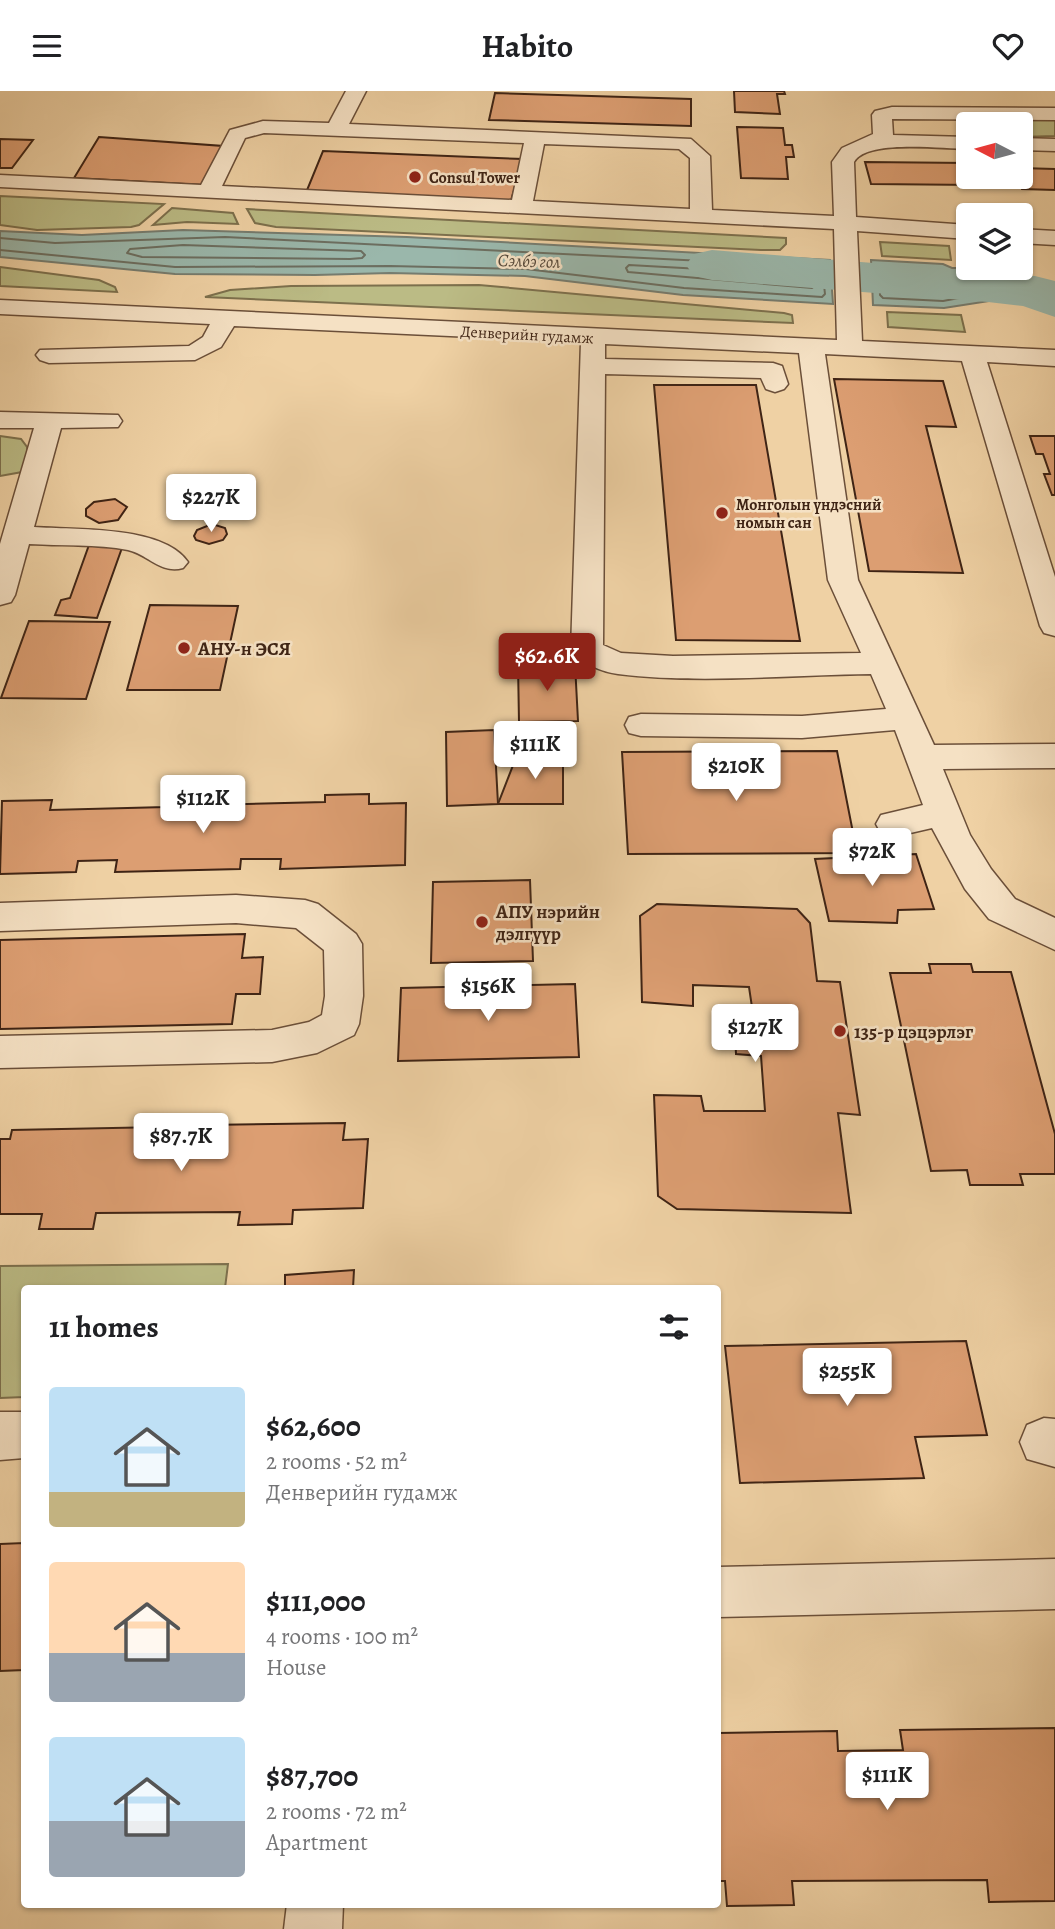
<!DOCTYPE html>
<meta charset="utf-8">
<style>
body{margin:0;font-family:Alegreya,serif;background:#f6f6f6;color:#202124;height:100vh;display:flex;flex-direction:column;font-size:26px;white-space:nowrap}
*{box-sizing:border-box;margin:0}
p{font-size:23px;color:#757577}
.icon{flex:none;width:38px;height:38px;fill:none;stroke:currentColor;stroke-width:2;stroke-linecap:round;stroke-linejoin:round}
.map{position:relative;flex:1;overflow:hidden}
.details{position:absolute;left:21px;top:1194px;width:700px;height:623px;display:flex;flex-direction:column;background:#fff;border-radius:7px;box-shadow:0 2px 5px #0004}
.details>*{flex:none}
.needle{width:46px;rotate:276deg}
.controls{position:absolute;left:956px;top:21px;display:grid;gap:14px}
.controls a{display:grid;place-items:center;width:77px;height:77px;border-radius:7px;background:#fff;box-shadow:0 2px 5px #0004;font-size:35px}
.price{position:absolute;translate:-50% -60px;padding:0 16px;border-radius:7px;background:#fff;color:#222;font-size:23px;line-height:46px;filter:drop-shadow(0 2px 4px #0008)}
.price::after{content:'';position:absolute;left:50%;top:42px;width:21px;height:16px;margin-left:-10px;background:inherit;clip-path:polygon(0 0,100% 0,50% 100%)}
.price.active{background:#8f2418;color:#fff}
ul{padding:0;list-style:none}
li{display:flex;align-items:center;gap:21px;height:175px;padding:0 28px}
li span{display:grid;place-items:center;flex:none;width:196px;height:140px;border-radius:7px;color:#555}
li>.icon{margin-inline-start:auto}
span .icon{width:84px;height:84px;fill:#fffc;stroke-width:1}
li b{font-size:30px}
h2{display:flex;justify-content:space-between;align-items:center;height:84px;padding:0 28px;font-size:30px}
header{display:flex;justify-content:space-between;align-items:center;height:91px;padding:0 28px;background:#fff;font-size:32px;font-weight:600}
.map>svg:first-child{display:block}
.green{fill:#bbbb85;stroke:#7d704d;stroke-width:2}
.water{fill:#9ab7ab;stroke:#767c6f;stroke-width:2}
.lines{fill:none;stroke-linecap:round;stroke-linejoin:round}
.shore{stroke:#6c6e60;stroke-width:2}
.river{fill:#9ab7ab;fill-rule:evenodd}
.building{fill:#dc9e72;stroke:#3f2415;stroke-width:2}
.minor-casing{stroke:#6b4f39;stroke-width:3}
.minor{fill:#f5e1c4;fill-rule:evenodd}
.poi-dot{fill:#8f2418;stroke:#f5e1c4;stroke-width:2.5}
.labels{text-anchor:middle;stroke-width:5;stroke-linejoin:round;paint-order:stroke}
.far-poi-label{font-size:16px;font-weight:bold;fill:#3f2415;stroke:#f5e1c4;text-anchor:start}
.far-street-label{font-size:16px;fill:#3f2415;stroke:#f5e1c4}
.far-water-label{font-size:18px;font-style:italic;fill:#56493a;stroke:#f5e1c4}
.poi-label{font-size:19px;font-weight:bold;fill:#3f2415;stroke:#f5e1c4;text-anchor:start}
</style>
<header><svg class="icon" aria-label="menu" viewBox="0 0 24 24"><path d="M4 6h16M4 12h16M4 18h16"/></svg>Habito<svg class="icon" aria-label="heart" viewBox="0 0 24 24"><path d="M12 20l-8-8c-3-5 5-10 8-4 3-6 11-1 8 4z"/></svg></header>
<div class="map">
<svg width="1055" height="1838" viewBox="0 0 1055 1838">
<rect width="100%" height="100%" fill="#efd1a4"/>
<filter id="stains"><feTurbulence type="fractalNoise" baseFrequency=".00286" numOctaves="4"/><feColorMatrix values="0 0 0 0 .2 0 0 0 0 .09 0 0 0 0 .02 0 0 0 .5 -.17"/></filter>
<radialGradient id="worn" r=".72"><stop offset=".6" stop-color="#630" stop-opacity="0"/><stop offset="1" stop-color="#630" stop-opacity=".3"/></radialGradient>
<g class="green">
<polygon points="1055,27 1055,45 1020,46 1020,33 983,33 983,28"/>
<polygon points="0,105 164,113 139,134 131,136 37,139 0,134"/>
<polygon points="172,117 233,122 238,133 187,131 153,134"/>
<polygon points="247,118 786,147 786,153 780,159 761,159 276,136 255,132"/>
<polygon points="880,151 949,155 951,169 882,165"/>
<polygon points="0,176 99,189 115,196 117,201 0,195"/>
<polygon points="479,194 784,222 792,224 793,232 205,206 230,199 291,195"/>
<polygon points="887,221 961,224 965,241 888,236"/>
<polygon points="0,345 21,348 27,356 30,371 22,381 0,385"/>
<polygon points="228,1173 225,1197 24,1197 24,1306 0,1307 0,1175"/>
</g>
<g class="water">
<polygon points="183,139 407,146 830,169 833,213 683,204 525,185 390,182 315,184 175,183 0,166 0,140 82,144"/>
<polygon points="871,169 943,173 952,177 973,177 989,186 1051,205 1033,207 1021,205 944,217 873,214"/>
</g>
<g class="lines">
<g class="shore">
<polyline points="0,147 55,152 225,146 822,176 825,203 822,206 684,197 526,178 390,175 175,176 0,159"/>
<polygon points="183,154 361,160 365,164 362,167 350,168 142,166 127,162 130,158"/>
<polygon points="629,174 812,184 816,194 812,197 628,181 626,177"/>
<polygon points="882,177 941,180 951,184 970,182 994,198 991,201 943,210 883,207 880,204 879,180"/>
<polygon points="892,186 939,189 951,193 952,197 943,201 891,199 888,189"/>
</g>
<polygon class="river" points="712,159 1035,185 1055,190 1055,226 1023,215 988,211 712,189 694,185 686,174 694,163"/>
</g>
<g class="building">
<polygon points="734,0 784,0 785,3 777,3 780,23 735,21"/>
<polygon points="495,2 691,8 691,35 489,29"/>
<polygon points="737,36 783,37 785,54 792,54 794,66 786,66 788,88 741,87"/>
<polygon points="99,46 223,55 204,94 74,87"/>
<polygon points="0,48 33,49 12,77 0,77"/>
<polygon points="323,60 523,68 510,113 305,104"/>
<polygon points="865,71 968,72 968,86 974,86 977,94 871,93"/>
<polygon points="1020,77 1055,78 1055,99 1022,98 1018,86"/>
<polygon points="834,288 943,290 956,336 926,335 963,482 869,480"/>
<polygon points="654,294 756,294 800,550 676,549"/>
<polygon points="1030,345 1055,345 1055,404 1052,404 1044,383 1050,383 1043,363 1036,363"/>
<polygon points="208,398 219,404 214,413 200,416 189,412 188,406 194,401"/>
<polygon points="115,408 127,416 118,429 99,432 86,425 86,418 94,411"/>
<polygon points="212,433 225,437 227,443 223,449 209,453 196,449 194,445 197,439"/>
<polygon points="89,454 123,454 97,527 55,524 61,509 70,507"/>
<polygon points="150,514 238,515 220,599 127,599"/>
<polygon points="29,530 110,531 86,608 1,607"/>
<polygon points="518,573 575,573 578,630 519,631"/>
<polygon points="494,639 498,713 447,715 446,641"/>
<polygon points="837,660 857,762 628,763 622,661"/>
<polygon points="517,664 563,664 563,713 498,713"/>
<polygon points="369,703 369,713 406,712 405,774 280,778 281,768 241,768 240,778 115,781 117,769 78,770 76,781 0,783 2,710 52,709 50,719 166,716 167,708 212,707 211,714 325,711 325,704"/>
<polygon points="916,763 934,818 898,819 897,832 829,830 815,768"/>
<polygon points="530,789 533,870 431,872 433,791"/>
<polygon points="657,813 797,818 810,832 817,890 840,891 860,1024 838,1022 851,1122 677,1118 658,1105 654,1004 701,1005 704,1020 765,1020 761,965 736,963 735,943 756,943 749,896 693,894 693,915 642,911 640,825"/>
<polygon points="245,843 242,867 263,866 260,903 236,903 232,933 0,938 0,849"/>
<polygon points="929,873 971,873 973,881 1011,881 1055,1043 1055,1083 1020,1083 1023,1094 970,1094 967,1079 931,1080 890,882 931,882"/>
<polygon points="575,893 579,966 398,970 401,897"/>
<polygon points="345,1032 343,1049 368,1048 363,1117 293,1119 292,1133 238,1134 240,1121 96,1122 93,1138 39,1138 42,1123 0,1123 0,1048 10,1048 12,1039 162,1036 160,1050 201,1049 204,1034"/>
<polygon points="354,1179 353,1197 285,1197 285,1184"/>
<polygon points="966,1250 987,1344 915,1346 924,1387 740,1392 725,1255"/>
<polygon points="24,1452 24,1579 0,1580 0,1453"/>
<polygon points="1055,1637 1055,1810 989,1811 987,1789 792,1790 794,1814 727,1815 725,1790 718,1790 718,1642 837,1640 838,1660 903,1659 900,1639"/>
</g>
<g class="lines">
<defs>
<g id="minor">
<path d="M346,0H366L349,33L691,48L710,65L712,119L834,125L832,71L842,57L873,43L872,24L875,20L892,16L1055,17V29L892,28L893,44L968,46V58C942,58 867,48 854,71L856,126L968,134V148L857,140L862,250L1055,259V275L987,271L1055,486V545L1044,542L1040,535L962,270L825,263L858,489L934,654L1055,653V677L943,678L970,744L991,778L1015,808L1055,827V859L989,828L965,798L932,737L893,746L881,742L876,733L881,724L923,714L895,639L802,647L641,645L629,642L625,634L629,626L641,623L802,625L886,618L871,583C791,584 696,593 618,583C603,581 579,572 571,559L581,251L234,235L221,256L195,269L49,272L40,269L36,264L40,259L189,255L203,246L210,233L0,223V209L837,249L834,138L0,96V84L201,94L230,39L263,30L329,32ZM264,42L524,52L512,109L222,95L245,47ZM544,53L679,58L690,67V118L533,110ZM605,253L799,262L828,489L861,562L673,565L621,562L603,554L605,283L761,287L766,298L775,301L784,298L788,293L782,275L773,272L605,268Z"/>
<polygon points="1020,47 1055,48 1055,60 1020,59"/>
<polygon points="1020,138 1055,140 1055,154 1020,152"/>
<path d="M0,321L118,324L122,330L118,336L61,337L34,436C74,439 163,434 188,471L183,477C160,483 149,464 128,459C97,453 61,455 29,453L15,504L11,511L0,514V453L34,337H0Z"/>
<polygon points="236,804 305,809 318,813 356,843 362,853 363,905 359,933 354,944 317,962 272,971 0,977 0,945 272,939 309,931 322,924 325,905 324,859 296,837 236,832 0,840 0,812"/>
<polygon points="0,1321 24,1321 24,1367 0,1369"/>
<polygon points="1044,1327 1055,1328 1055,1376 1027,1368 1020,1351 1027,1334"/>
<polygon points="1055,1468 1055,1518 718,1526 718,1476"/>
<polygon points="287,1813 343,1813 342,1838 284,1838"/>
</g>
</defs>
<use href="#minor" class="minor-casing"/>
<use href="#minor" class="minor"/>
</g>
<g class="poi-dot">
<circle cx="415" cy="86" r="7"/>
<circle cx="722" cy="422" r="7"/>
<circle cx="184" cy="557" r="7"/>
<circle cx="482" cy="831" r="7"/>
<circle cx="840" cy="940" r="7"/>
</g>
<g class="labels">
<g class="far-poi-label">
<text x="429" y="92">Consul Tower</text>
<text x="736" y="419">Монголын үндэсний<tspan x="736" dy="18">номын сан</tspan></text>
</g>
<g class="far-street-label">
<text transform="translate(527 243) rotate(3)" y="6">Денверийн гудамж</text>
</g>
<g class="far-water-label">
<text transform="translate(529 170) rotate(2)" y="6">Сэлбэ гол</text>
</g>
<g class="poi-label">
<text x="198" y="564">АНУ-н ЭСЯ</text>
<text x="496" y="827">АПУ нэрийн<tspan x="496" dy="22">дэлгүүр</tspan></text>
<text x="854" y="947">135-р цэцэрлэг</text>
</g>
</g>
<rect width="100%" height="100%" filter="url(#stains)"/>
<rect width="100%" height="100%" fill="url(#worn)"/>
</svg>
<div class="controls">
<a><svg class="needle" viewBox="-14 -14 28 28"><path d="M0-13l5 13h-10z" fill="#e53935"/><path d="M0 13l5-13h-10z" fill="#757577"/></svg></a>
<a><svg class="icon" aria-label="layers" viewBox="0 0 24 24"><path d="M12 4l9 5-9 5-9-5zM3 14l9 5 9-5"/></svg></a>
</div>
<b class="price" style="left:211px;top:443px">$227K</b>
<b class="price active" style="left:547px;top:602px">$62.6K</b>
<b class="price" style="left:535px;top:690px">$111K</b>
<b class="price" style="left:736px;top:712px">$210K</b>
<b class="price" style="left:203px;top:744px">$112K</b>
<b class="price" style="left:872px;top:797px">$72K</b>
<b class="price" style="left:488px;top:932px">$156K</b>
<b class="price" style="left:755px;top:973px">$127K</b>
<b class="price" style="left:181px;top:1082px">$87.7K</b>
<b class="price" style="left:847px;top:1317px">$255K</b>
<b class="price" style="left:887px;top:1721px">$111K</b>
<section class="details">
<h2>11 homes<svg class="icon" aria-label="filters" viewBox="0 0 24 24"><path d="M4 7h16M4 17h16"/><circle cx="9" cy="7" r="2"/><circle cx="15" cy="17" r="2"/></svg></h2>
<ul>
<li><span style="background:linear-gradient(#bfe0f5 75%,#c2b280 0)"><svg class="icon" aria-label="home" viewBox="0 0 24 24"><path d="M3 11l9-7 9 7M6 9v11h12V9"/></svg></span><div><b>$62,600</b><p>2 rooms · 52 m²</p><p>Денверийн гудамж</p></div></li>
<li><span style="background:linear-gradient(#ffd9b3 65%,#9aa5b1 0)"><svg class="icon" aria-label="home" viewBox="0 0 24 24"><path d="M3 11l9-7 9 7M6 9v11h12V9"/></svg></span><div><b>$111,000</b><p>4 rooms · 100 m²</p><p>House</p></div></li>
<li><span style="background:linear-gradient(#bfe0f5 60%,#9aa5b1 0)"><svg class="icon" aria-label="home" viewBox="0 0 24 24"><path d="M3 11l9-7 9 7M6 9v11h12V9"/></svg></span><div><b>$87,700</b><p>2 rooms · 72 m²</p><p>Apartment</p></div></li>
</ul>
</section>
</div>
